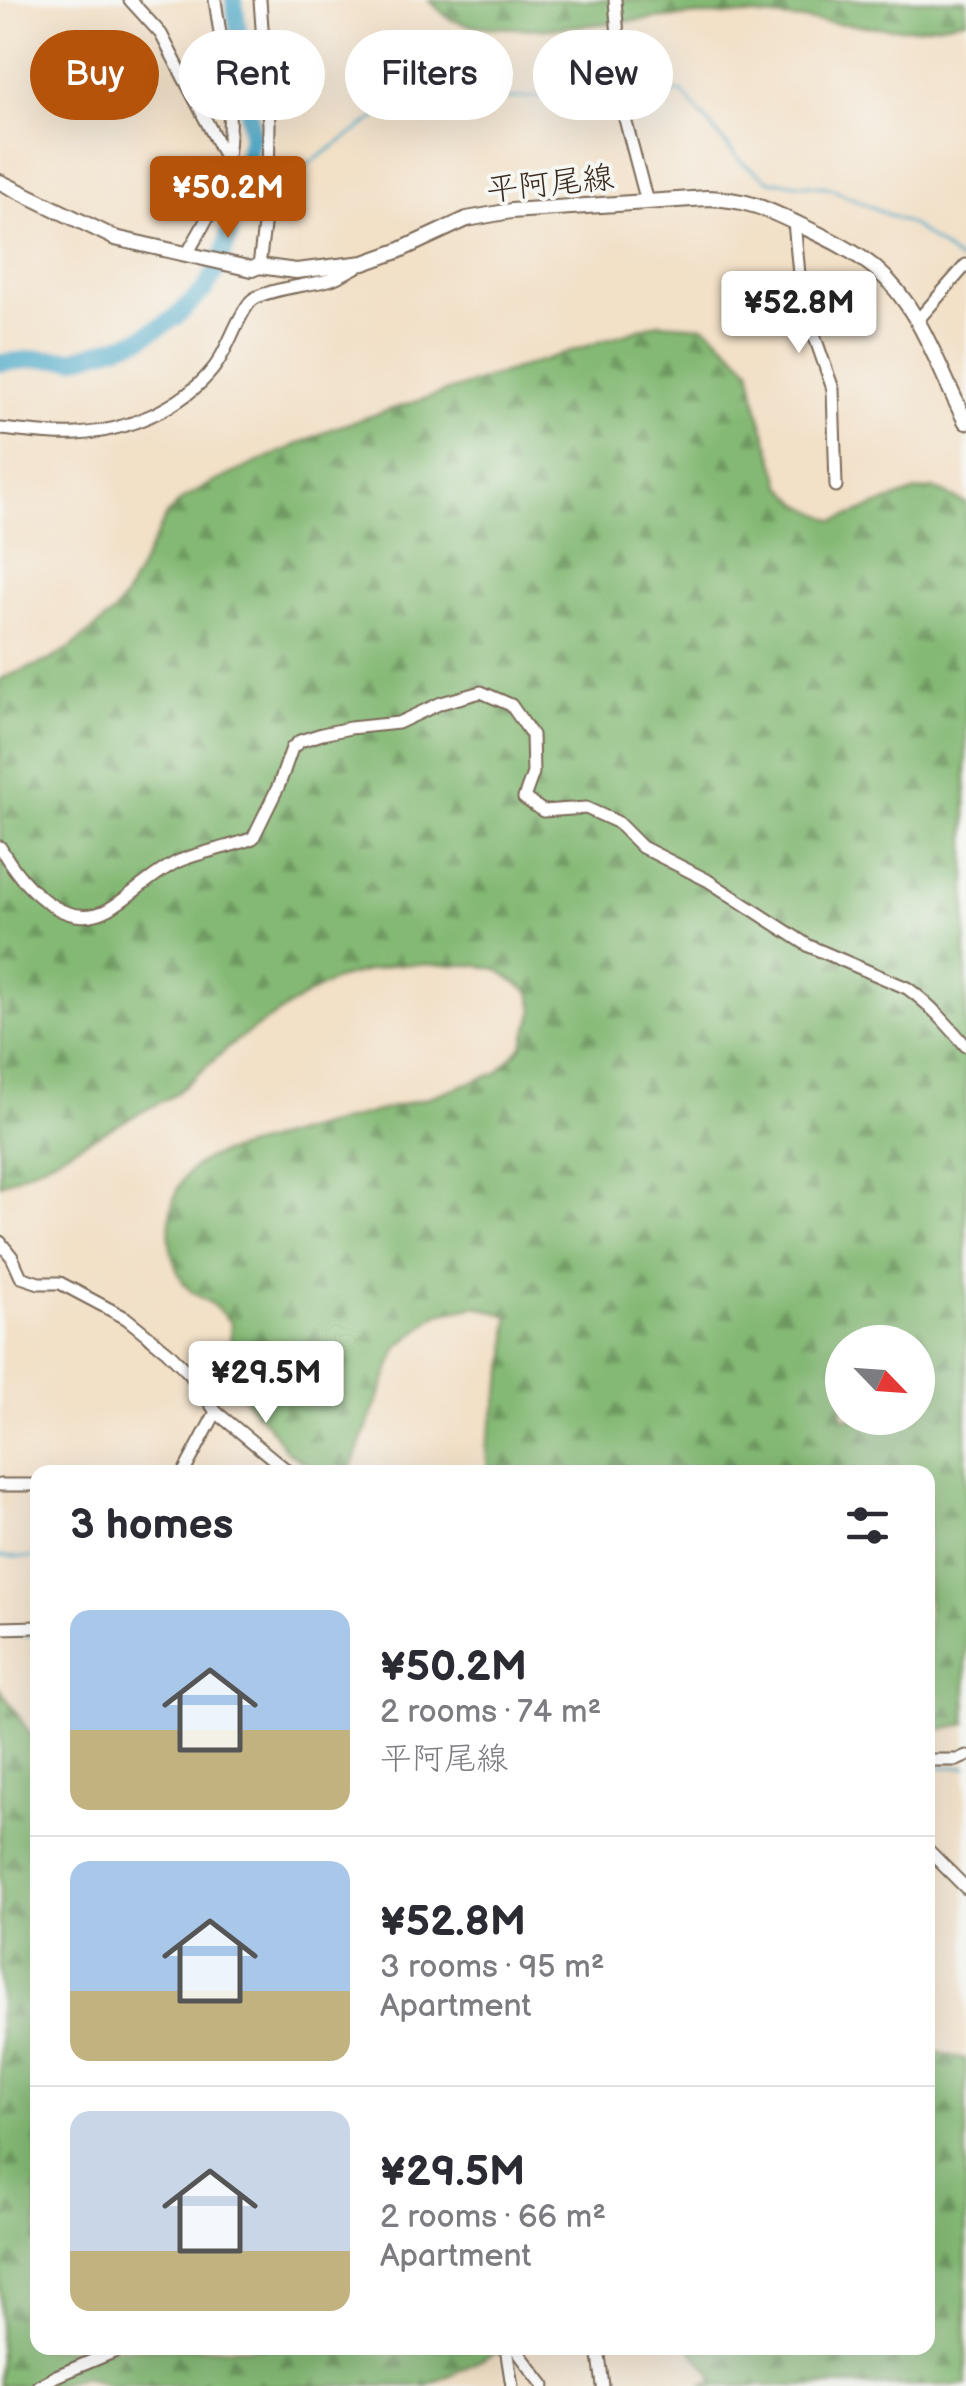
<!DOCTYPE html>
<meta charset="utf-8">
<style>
body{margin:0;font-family:"Balsamiq Sans","Klee One",sans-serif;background:#f2f2f3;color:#2b2b33;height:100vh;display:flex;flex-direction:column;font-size:38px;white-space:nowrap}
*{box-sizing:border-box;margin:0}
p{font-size:32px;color:#7c7c81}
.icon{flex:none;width:55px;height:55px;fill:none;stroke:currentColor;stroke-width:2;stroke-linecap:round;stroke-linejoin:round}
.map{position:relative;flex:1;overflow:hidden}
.panel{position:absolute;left:30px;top:1465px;width:905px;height:890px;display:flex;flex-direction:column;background:#fff;border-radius:20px;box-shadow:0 10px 40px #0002}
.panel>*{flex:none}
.guide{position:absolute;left:30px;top:30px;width:908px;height:90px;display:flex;gap:20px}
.needle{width:65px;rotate:115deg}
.fabs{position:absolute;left:825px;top:1325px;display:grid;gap:20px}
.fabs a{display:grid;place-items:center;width:110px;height:110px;border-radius:50%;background:#fff;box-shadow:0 10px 40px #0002;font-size:50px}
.price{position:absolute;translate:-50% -85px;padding:0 22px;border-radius:10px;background:#fff;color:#222;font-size:32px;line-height:65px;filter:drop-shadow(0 2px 5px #0008)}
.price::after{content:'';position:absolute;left:50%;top:60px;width:30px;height:22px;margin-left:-15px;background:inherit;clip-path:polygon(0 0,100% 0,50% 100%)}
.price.active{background:#b45309;color:#fff}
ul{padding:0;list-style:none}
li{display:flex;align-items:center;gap:30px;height:250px;padding:0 40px}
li+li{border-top:2px solid #e1e1e2}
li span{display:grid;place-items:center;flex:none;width:280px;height:200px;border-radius:20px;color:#555}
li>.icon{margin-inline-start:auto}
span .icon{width:120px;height:120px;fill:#fffc;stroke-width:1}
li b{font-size:42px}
h2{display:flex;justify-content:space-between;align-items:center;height:120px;padding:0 40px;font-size:42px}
.tag{padding:0 35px;border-radius:45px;background:#fff;box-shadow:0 10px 40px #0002;font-size:35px;line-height:90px}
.tag.active{background:#b45309;color:#fff}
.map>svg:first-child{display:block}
.forest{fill:url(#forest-firs);stroke:#60724a;stroke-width:2.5;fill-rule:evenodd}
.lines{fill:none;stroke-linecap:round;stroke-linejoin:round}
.stream{stroke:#49a7c7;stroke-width:2.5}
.river{stroke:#49a7c7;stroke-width:18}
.minor-casing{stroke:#7b6a59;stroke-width:15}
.major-casing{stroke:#7b6a59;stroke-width:18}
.minor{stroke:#fff;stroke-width:11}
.major{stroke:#fff;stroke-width:14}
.labels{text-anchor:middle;stroke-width:8;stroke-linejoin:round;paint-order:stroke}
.street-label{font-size:32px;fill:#3b2a1e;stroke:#f6f6f2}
</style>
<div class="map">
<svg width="966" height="2386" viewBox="0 0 966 2386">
<defs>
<pattern id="forest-firs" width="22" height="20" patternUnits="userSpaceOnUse" patternTransform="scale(2.5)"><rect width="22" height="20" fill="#84b975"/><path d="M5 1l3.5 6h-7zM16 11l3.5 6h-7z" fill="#6d975f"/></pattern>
</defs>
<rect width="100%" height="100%" fill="#f6f6f2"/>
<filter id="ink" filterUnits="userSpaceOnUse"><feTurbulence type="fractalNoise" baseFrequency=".01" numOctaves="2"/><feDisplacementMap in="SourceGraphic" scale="20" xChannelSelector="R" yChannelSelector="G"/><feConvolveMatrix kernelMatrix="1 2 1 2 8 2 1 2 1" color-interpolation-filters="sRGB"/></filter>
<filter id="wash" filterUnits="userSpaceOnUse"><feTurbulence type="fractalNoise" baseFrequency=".0048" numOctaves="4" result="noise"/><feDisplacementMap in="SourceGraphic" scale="40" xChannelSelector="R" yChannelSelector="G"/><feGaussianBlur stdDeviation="2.25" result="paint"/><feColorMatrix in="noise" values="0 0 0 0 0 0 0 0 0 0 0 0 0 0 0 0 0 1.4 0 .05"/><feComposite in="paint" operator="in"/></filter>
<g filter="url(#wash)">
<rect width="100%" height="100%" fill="#f2e0c7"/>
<g class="forest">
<polygon points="429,0 966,0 966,20 915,28 887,28 753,15 698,15 543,29 491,27 468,25 449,19"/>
<path d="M658,323L704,326L712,331L750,368L759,414L782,485L800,504L835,521L916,491L934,489L966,503V1724L928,1732V1472H488L486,1447L507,1359L509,1316L477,1306L438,1314L398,1347L350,1472L312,1468L287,1451L268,1425L229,1381L231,1323C226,1317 220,1311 214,1306C206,1299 195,1296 188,1288C163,1259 163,1196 191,1170C199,1162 209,1158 219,1154L426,1098L497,1073L523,1045L534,1010L531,993L497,969L477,965L394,964L336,979L305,996L237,1040L174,1095L35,1168L0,1184V679L50,660L68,650L114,613L125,597L167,515L183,499L212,483L334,428ZM842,1342H918V1418H842Z"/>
<polygon points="0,1689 37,1744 38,2348 506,2348 427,2386 109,2386 85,2377 51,2386 0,2386"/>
<polygon points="928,2050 966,2060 966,2385 701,2386 716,2380 691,2348 928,2348"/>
</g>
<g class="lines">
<g class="stream">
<polyline points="628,94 682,92 741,162 770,181 828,187 915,227 961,262"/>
<polyline points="274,188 397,103 620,94"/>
<polyline points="233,216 264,195"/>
<polyline points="0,1556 38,1558"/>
<polyline points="0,1634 38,1637"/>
<polyline points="928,1767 966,1767"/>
</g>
<polyline class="river" points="0,363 37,359 74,359 140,339 176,317 204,290 215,273 224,252 252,136 234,0"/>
</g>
</g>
<g filter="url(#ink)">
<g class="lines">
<defs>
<g id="minor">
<polyline points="130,0 161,34 227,161"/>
<polyline points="615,0 625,119 647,202"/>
<polyline points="794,222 799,274 811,326 833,389 836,486"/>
<path d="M187,254C198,234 212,213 219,192C240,128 224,64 215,0"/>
<polyline points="259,266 268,193 269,124 260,0"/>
<polyline points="917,321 966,265"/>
<path d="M0,429C25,431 52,436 77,434C127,431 182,408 213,369C228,351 237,316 251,301C263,289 314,285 332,279C342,275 351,270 360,265"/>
<path d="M0,847C20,882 63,934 109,909C133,895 153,873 179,861C203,851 229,848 253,838L279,785L292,748L300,741L322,734L350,728L398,723L441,703L481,692L511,705L532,735L533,773L524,798L543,811L586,808L617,822L642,847L707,880L809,946L907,988C930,1004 948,1025 966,1046"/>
<polyline points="0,1242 12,1257 21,1277 39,1283 60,1283 126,1318 167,1351 190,1374 216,1412 289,1472"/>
<polyline points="184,1472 216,1412"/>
<polyline points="0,1485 38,1485"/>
<polyline points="0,1628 38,1627"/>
<polyline points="928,1760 957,1760 966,1756"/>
<polyline points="928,1850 966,1888"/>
<polyline points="506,2348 512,2386"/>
<polyline points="515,2348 544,2386"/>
<polyline points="598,2348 603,2386"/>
<polyline points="38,2386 56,2376 123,2348"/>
</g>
<path id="major" d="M0,182L115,238L252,269L259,266L296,271L364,263L398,251L467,219L511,211L707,198C747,199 767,209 802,226C827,238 855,251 876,269C921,307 939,371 966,422"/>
</defs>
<use href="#minor" class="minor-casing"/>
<use href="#major" class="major-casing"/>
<use href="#minor" class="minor"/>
<use href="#major" class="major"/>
</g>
</g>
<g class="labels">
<g class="street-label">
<text transform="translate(550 183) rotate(-6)" y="11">平阿尾線</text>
</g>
</g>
</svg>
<div class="fabs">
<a><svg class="needle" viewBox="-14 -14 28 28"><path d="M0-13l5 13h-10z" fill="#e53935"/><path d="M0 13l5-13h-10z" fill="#7c7c81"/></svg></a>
</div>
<b class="price active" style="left:228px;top:241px">¥50.2M</b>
<b class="price" style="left:799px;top:356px">¥52.8M</b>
<b class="price" style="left:266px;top:1426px">¥29.5M</b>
<div class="guide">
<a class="tag active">Buy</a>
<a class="tag">Rent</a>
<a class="tag">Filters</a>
<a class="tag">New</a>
</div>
<section class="panel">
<h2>3 homes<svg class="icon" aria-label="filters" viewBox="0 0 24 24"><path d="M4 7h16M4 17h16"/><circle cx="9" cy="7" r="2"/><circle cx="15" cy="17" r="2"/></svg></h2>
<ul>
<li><span style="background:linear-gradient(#a9c7e8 60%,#c2b280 0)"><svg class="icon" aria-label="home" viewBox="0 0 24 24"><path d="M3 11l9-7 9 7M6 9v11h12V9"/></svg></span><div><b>¥50.2M</b><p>2 rooms · 74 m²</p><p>平阿尾線</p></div></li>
<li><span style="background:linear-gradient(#a9c7e8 65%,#c2b280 0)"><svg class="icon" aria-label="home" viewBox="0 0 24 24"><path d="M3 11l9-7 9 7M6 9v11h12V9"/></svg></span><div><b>¥52.8M</b><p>3 rooms · 95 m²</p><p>Apartment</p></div></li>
<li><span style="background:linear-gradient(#c9d6e8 70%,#c2b280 0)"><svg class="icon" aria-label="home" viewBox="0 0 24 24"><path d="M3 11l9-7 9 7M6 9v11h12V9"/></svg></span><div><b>¥29.5M</b><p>2 rooms · 66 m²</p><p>Apartment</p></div></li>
</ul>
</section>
</div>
